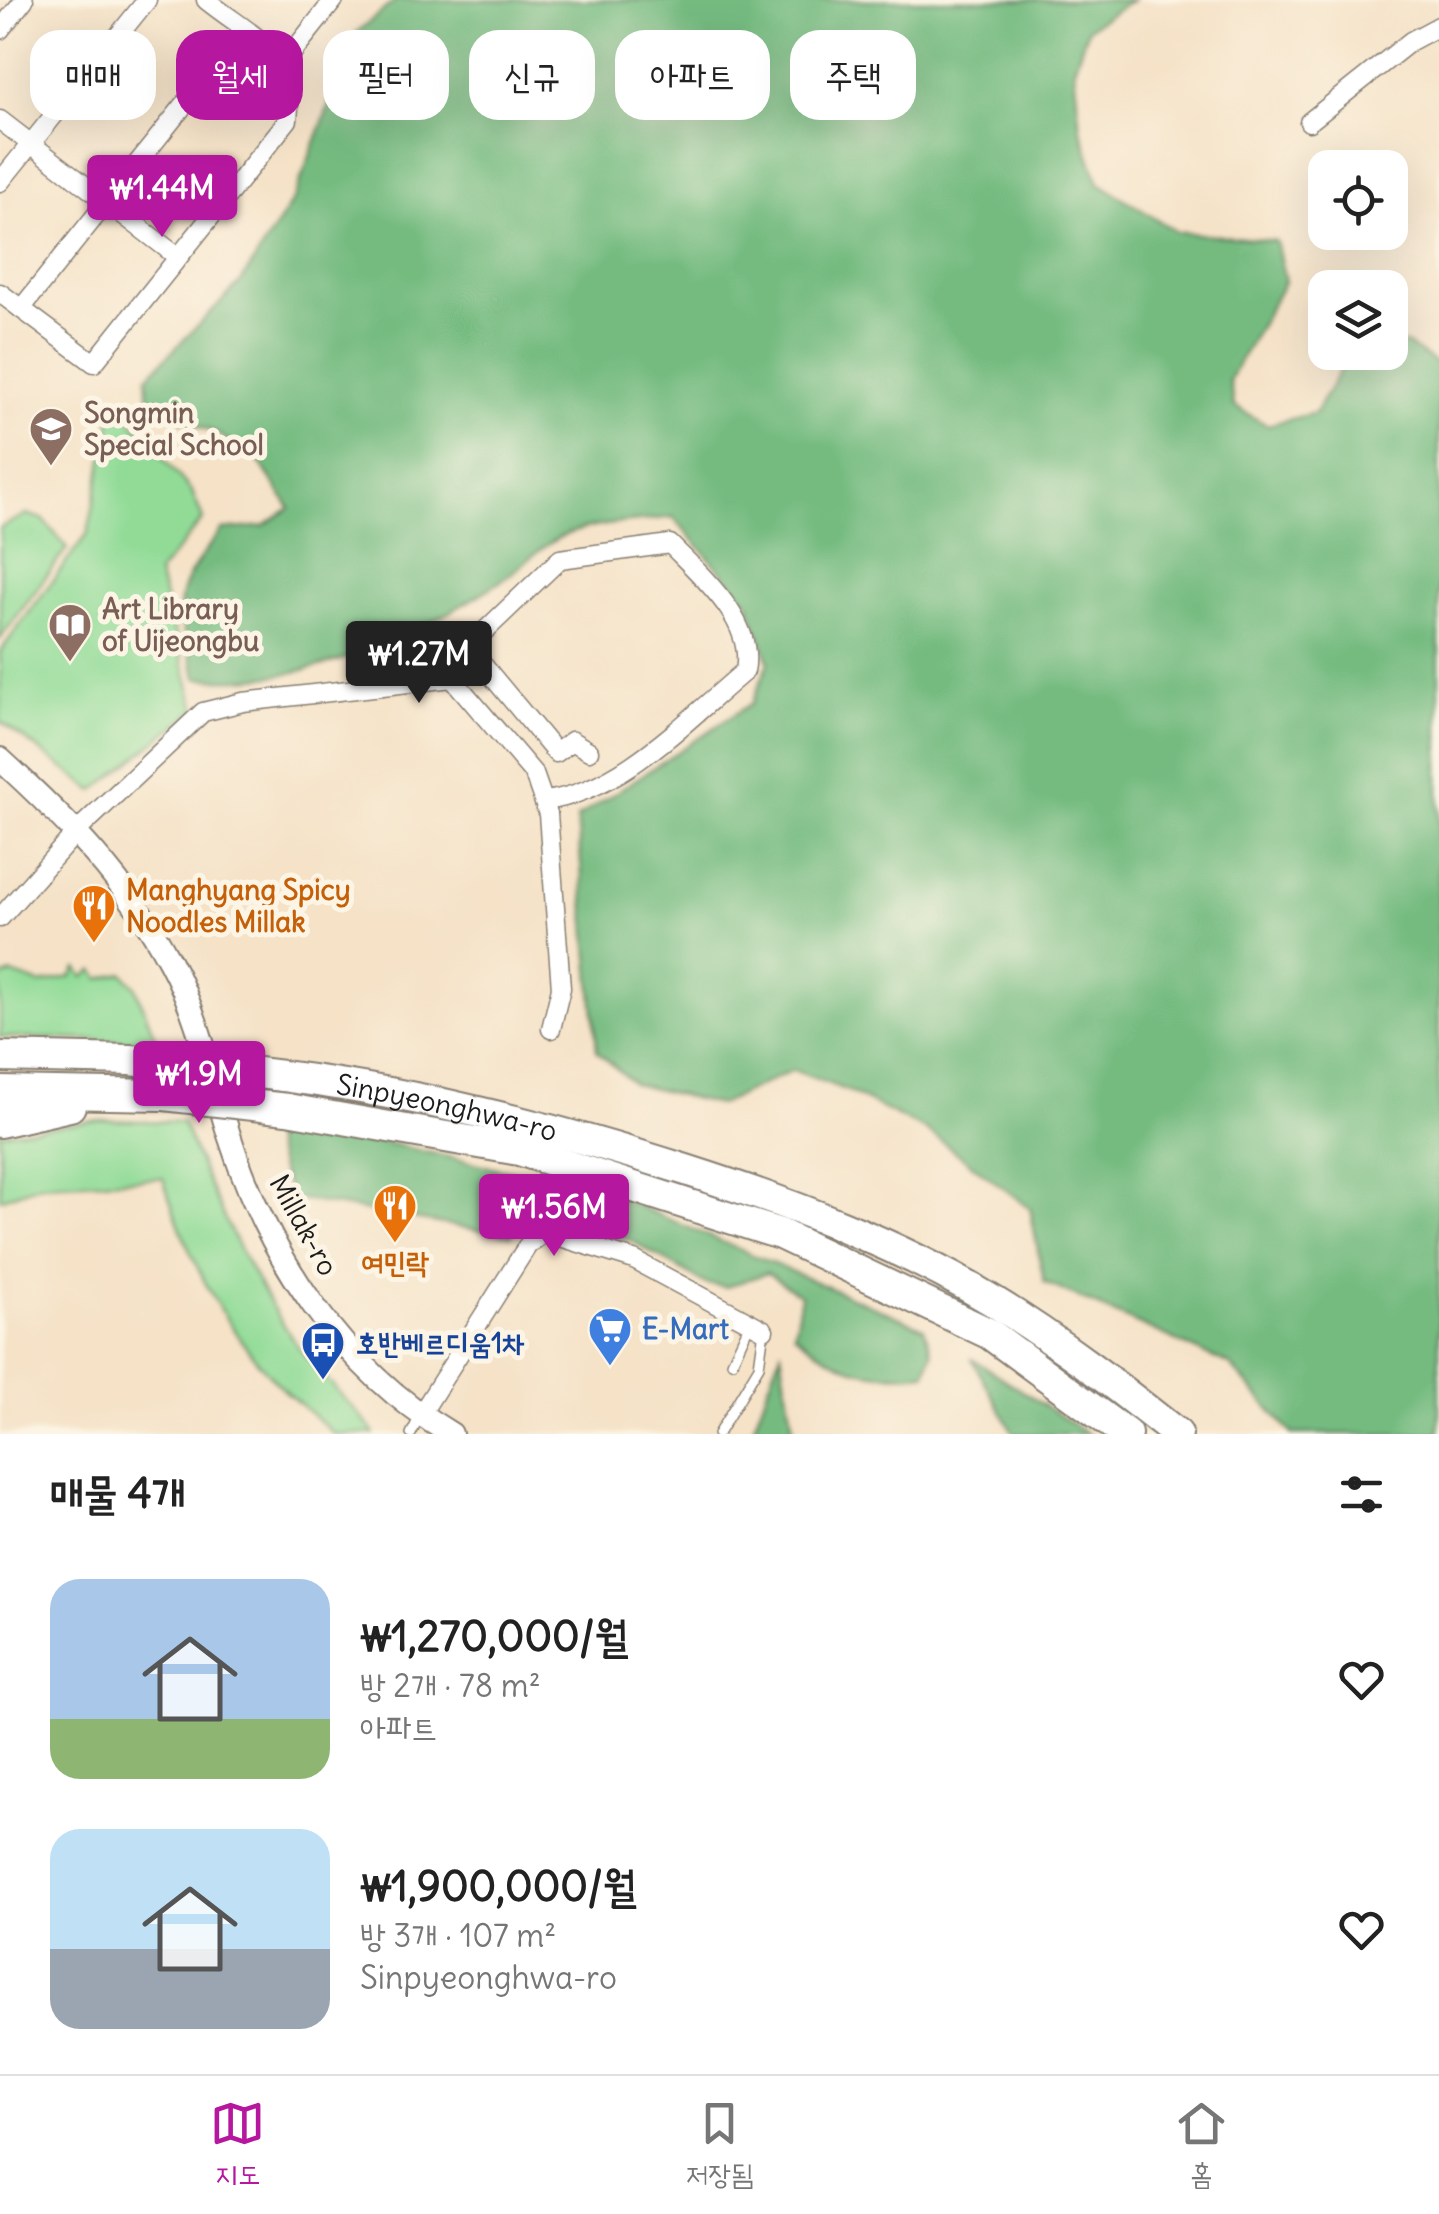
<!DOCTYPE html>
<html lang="ko">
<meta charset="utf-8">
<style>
body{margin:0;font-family:Delius,"Poor Story",sans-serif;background:#f2f2f2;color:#222;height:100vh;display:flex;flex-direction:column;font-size:38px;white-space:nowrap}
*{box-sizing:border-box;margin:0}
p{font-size:32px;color:#767676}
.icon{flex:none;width:55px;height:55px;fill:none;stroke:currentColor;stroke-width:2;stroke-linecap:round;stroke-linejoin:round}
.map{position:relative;height:1434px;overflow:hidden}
.sheet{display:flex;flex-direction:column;background:#fff;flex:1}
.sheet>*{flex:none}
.top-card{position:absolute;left:30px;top:30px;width:1380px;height:90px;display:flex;gap:20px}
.controls{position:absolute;left:1308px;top:150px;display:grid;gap:20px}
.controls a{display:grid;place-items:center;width:100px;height:100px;border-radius:20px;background:#fff;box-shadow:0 10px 40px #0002;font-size:50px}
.price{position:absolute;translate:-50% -85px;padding:0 22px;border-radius:10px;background:#b5179e;color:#fff;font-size:32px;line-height:65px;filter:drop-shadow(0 2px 5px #0008)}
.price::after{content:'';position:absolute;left:50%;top:60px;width:30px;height:22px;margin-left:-15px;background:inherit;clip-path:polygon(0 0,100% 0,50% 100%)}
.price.active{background:#222;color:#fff}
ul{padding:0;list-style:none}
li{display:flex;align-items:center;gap:30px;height:250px;padding:0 50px}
li span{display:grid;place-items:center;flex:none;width:280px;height:200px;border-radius:30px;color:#555}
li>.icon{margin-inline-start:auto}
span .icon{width:120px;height:120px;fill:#fffc;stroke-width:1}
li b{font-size:42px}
h2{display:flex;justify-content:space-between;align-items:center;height:120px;padding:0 50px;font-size:42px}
.pill{padding:0 35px;border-radius:30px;background:#fff;box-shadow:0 10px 40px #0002;font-size:35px;line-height:90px}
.pill.active{background:#b5179e;color:#fff}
.dock{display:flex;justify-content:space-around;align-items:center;height:140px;border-top:2px solid #e0e0e0;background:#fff;font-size:28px;color:#767676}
.dock a{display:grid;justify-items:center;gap:5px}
.dock .active{color:#b5179e}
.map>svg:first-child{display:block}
.green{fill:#91db97;stroke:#567c5a;stroke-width:2.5}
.forest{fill:#74bb80;stroke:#486c4e;stroke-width:2.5}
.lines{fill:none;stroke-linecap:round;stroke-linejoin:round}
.lane-casing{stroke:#887f72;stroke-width:12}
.street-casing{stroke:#887f72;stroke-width:21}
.secondary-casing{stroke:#887f72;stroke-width:26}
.highway-casing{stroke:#887f72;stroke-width:34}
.lane{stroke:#fff;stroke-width:9}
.street{stroke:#fff;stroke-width:18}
.secondary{stroke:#fff;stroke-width:22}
.highway{stroke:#fff;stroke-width:30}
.highway-bridge-casing{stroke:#887f72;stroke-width:34;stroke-linecap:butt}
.highway-bridge{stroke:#fff;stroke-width:30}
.labels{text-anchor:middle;stroke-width:10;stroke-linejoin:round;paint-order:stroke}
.education-label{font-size:28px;font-weight:bold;fill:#785e54;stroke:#fcf5e5;text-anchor:start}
.food-label{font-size:28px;font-weight:bold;fill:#c56008;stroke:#fcf5e5;text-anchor:start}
.street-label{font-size:28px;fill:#1c1c1c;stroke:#fcf5e5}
.shop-label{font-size:28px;font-weight:bold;fill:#366cbe;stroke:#fcf5e5;text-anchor:start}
.transit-label{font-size:28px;font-weight:bold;fill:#164399;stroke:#fcf5e5;text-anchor:start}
</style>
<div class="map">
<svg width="1439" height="1434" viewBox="0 0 1439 1434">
<rect width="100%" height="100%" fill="#fcf5e5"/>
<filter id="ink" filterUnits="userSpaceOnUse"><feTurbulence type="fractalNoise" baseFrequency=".01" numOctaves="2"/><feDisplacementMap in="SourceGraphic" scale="20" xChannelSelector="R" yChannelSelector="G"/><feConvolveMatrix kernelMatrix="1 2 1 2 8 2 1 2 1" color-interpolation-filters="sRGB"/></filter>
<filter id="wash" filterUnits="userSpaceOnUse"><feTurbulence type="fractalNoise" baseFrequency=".0048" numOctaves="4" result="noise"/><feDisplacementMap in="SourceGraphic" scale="40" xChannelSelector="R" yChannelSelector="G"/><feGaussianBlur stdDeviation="2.25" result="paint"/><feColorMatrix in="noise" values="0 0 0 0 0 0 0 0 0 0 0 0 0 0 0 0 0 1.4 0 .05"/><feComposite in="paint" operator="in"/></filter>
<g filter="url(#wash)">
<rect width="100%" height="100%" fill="#f5e2c7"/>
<g class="green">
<polygon points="115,401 192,492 203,519 158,573 196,709 94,791 0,721 0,652 88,533"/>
<polygon points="27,514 43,519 67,548 0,639 0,528"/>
<polygon points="77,968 84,977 94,970 100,979 123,973 135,986 157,1042 0,1037 0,978 12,974 41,984 71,977"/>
<path d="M100,1120L182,1122C215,1202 249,1277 299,1348C314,1368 369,1421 374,1434H334C317,1418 298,1403 281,1387C224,1330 186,1254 163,1178L41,1184L0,1199V1133Z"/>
</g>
<g class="forest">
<path d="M396,0H1133L1088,28L1074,68L1080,128L1099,183L1177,232L1276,241L1285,281L1229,380L1234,406L1267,425L1315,413L1350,353L1390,352V345L1406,344L1439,365V1434H1292L1230,1365L1044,1282L1030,1208L929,1132L845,1090L793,1070L719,1105L634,1084L597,1051L577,818L752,703L769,662L748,602L673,517C639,522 599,523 567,534C543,543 520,569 498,583C411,639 303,688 197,678C173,599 170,596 222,530L264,526L290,508L259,461L214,432L149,408L147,377L241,282L294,198L357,32Z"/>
<path d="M268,1123L370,1139L610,1194L924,1328L932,1352L926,1373C866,1378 841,1372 794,1333L801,1296L767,1273L726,1287L706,1284L630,1240L530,1210L511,1236L293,1198L280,1170Z"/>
<polygon points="781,1352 793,1428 799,1434 751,1434"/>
<polygon points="971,1358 1088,1434 1014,1434"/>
</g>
</g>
<g filter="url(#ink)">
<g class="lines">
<defs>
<g id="lane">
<polyline points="732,1362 750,1323"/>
<polyline points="411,1434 420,1416"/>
<polyline points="718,1434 759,1366 764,1330"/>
</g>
<g id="street">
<polyline points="0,30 24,0"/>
<polyline points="284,63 334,0"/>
<polyline points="0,120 178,257"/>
<polyline points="1309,122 1411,41 1439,26"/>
<polyline points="0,182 147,0"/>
<path d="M0,293L94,363L288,120C296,50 256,40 206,0"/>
<polyline points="21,309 244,30"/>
<path d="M544,801C621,792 687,719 745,671C755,621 702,577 670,544L560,559L468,647L556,753L572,741L589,751"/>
<polyline points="0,918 78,830 203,712 243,702 452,678 534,774 548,814 561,988 551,1029"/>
<polyline points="421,1414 528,1245 544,1232 634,1260 764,1330"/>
</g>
<path id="secondary" d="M0,759C68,821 126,880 170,962C199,1016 211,1077 229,1135C267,1255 341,1368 451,1434"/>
<g id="highway">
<polyline points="0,1057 130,1060"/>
<path id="s1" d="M258,1073C405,1090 545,1125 686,1170C792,1204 897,1243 993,1301C1057,1340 1118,1387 1177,1434"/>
<polyline points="0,1092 164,1095"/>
<polyline points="287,1109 519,1150 780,1234 990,1334 1126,1434"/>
<polyline points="0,1122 70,1106"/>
</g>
</defs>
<use href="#lane" class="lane-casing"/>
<use href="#street" class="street-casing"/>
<use href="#secondary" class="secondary-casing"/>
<use href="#highway" class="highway-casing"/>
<use href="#lane" class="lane"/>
<use href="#street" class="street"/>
<use href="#secondary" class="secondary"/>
<use href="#highway" class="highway"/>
<defs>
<g id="highway-bridge">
<polyline points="130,1060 258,1073"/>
<polyline points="164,1095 287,1109"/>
</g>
</defs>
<use href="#highway-bridge" class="highway-bridge-casing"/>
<use href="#highway-bridge" class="highway-bridge"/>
</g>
</g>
<defs>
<symbol id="school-pin" viewBox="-11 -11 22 30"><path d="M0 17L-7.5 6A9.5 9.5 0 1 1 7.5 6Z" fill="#8d6e63" stroke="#fcf5e5"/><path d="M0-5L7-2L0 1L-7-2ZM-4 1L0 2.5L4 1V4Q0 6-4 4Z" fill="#fff"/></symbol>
<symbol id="library-pin" viewBox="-11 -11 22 30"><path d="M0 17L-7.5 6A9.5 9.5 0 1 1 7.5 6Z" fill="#8d6e63" stroke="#fcf5e5"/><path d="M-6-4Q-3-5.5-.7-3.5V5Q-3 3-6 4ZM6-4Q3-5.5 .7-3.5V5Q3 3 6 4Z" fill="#fff"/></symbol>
<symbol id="restaurant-pin" viewBox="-11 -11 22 30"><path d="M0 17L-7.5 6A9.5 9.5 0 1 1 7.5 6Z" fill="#e8710a" stroke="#fcf5e5"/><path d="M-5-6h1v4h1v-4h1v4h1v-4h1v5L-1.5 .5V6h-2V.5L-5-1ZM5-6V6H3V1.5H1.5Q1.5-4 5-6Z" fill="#fff"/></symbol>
<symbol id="supermarket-pin" viewBox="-11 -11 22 30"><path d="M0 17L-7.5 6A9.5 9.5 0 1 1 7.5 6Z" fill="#3f7fe0" stroke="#fcf5e5"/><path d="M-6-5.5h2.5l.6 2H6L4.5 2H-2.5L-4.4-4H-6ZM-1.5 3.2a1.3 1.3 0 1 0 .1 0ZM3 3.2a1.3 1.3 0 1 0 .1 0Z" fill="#fff"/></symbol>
<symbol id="bus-pin" viewBox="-11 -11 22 30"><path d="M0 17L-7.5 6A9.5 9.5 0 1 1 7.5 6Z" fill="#1a4fb4" stroke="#fcf5e5"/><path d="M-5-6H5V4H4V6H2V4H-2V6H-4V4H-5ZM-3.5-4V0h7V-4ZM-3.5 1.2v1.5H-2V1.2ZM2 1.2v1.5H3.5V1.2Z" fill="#fff"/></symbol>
</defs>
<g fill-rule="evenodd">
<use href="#school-pin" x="26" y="404" width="50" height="68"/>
<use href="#library-pin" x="45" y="600" width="50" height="68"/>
<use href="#restaurant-pin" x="69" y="881" width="50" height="68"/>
<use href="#restaurant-pin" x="370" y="1181" width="50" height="68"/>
<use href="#supermarket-pin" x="585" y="1304" width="50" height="68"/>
<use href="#bus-pin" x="298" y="1318" width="50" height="68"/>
</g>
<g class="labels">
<g class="education-label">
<text x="84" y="423">Songmin<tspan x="84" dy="32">Special School</tspan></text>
<text x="102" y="619">Art Library<tspan x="102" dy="32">of Uijeongbu</tspan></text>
</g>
<g class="food-label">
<text x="126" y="900">Manghyang Spicy<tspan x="126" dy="32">Noodles Millak</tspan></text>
<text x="395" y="1272" text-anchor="middle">여민락</text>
</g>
<g class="street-label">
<text dy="10" stroke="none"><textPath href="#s1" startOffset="192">Sinpyeonghwa-ro</textPath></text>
<text transform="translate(304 1225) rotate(61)" y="10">Millak-ro</text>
</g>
<g class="shop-label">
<text x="642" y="1339">E-Mart</text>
</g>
<g class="transit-label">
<text x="356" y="1353">호반베르디움1차</text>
</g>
</g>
</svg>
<div class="controls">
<a><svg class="icon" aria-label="locate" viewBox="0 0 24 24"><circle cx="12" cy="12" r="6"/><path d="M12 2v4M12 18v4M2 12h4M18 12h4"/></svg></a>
<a><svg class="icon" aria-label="layers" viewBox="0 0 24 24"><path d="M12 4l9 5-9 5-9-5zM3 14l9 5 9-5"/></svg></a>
</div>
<b class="price" style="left:162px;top:240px">₩1.44M</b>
<b class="price active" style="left:419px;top:706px">₩1.27M</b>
<b class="price" style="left:199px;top:1126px">₩1.9M</b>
<b class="price" style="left:554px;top:1259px">₩1.56M</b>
<div class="top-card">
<a class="pill">매매</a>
<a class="pill active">월세</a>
<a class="pill">필터</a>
<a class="pill">신규</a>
<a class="pill">아파트</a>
<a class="pill">주택</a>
</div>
</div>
<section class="sheet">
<h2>매물 4개<svg class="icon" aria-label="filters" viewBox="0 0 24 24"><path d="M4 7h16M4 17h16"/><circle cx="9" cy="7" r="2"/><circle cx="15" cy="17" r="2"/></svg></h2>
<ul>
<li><span style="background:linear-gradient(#a9c7e8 70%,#8fb573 0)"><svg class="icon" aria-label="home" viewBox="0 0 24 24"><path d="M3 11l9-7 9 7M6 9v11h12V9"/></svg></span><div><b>₩1,270,000/월</b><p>방 2개 · 78 m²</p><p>아파트</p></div><svg class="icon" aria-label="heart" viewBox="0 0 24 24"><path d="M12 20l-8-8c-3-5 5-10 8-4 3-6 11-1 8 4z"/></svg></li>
<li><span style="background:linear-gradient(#bfe0f5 60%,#9aa5b1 0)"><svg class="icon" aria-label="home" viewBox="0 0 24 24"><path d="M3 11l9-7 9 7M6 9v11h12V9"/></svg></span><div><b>₩1,900,000/월</b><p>방 3개 · 107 m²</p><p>Sinpyeonghwa-ro</p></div><svg class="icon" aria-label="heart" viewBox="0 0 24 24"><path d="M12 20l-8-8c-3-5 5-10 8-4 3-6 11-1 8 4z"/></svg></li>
</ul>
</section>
<nav class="dock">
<a class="active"><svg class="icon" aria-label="map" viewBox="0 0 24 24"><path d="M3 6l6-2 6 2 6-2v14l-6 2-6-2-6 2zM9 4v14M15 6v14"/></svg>지도</a>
<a><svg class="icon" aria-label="saved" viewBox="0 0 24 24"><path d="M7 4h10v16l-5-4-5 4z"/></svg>저장됨</a>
<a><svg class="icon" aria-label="home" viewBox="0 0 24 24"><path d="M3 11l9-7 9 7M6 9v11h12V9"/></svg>홈</a>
</nav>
